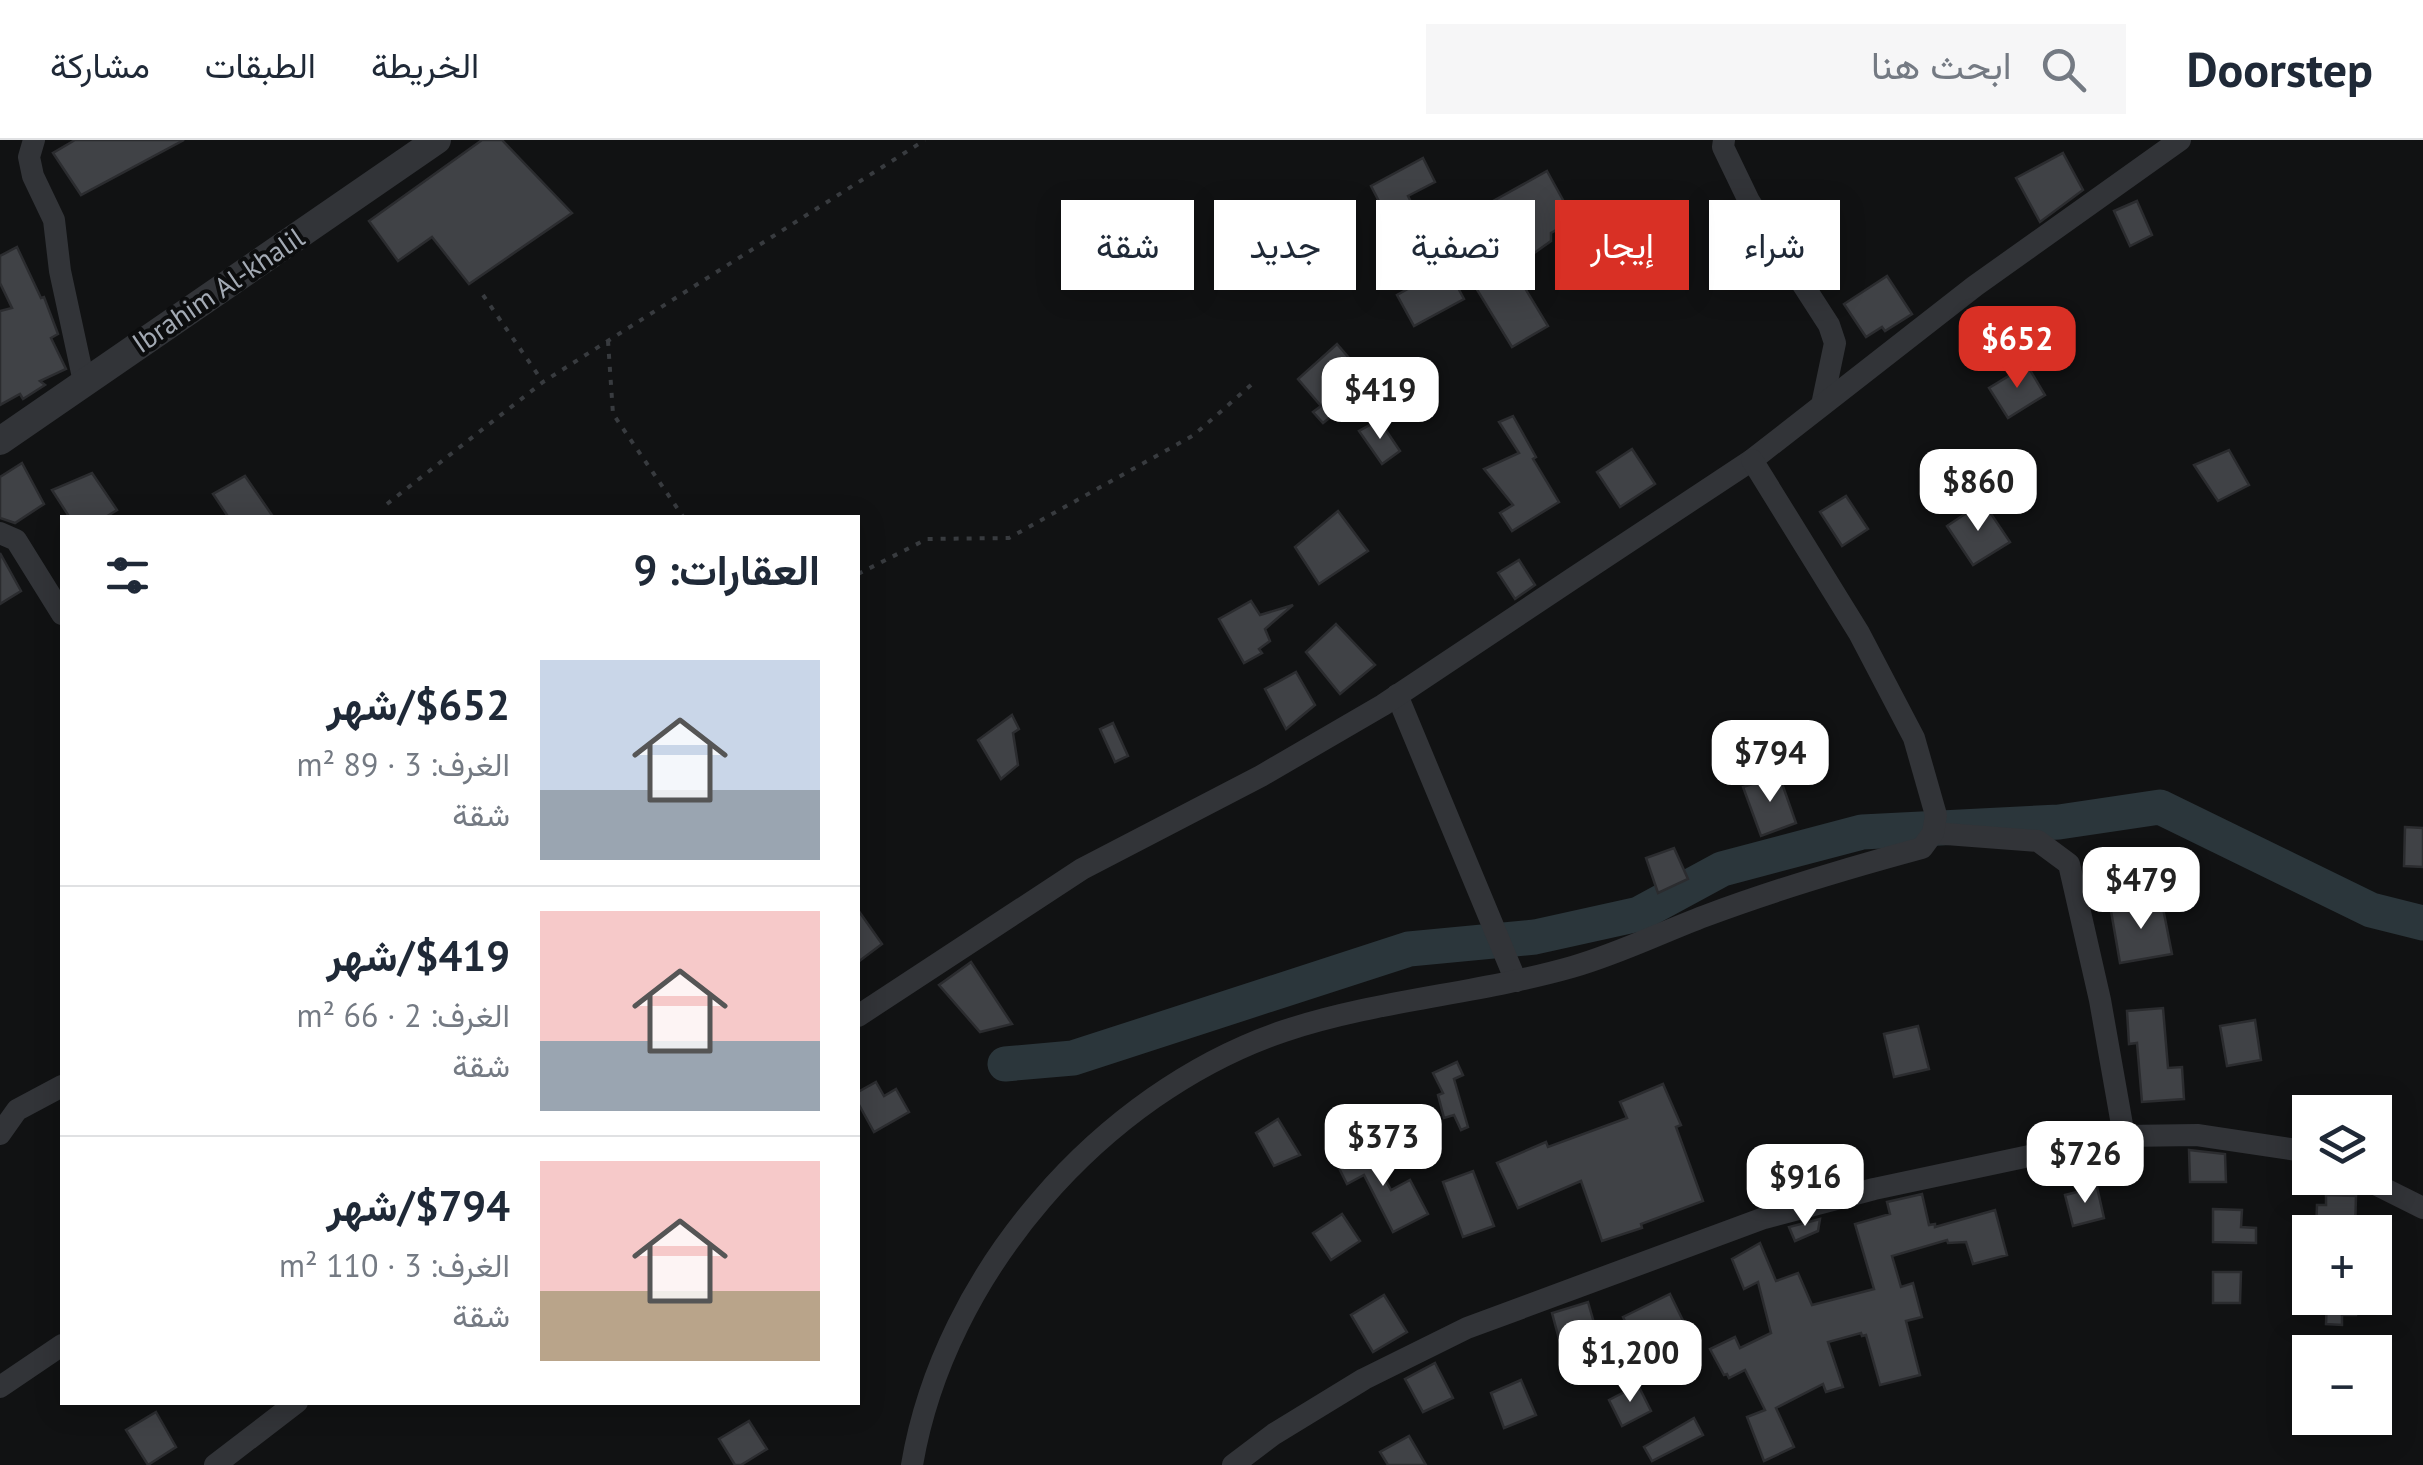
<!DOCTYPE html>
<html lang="ar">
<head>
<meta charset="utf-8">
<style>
  :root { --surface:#fff; --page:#f6f6f7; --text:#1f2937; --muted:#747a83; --line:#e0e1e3; --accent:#d93025 }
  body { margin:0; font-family:"PT Sans",Vazirmatn,sans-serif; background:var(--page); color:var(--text); direction:rtl; height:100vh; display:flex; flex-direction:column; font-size:38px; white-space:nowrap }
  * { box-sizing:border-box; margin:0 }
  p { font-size:32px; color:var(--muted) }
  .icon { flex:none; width:55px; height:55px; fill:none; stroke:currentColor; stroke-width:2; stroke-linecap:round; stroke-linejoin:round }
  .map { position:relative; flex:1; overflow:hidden; direction:ltr }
  .details { position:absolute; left:60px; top:375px; width:800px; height:890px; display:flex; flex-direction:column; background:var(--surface); border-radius:0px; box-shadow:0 5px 25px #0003; direction:rtl }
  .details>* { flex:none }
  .top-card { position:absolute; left:890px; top:60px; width:950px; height:90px; direction:rtl; display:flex; gap:20px }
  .controls { position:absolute; left:2292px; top:955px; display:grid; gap:20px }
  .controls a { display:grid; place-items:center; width:100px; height:100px; border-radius:0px; background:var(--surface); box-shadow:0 5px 25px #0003; font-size:50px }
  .price { position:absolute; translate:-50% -85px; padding:0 22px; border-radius:20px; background:#fff; color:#222; font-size:32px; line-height:65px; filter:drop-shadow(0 2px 5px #0008) }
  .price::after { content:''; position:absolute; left:50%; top:60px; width:30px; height:22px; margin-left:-15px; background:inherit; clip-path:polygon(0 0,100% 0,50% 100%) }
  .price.selected { background:var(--accent); color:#fff }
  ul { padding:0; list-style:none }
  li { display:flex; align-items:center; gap:30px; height:250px; padding:0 40px }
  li+li { border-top:2px solid var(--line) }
  li span { display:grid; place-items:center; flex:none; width:280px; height:200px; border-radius:0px; color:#555 }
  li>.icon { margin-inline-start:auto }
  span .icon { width:120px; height:120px; fill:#fffc; stroke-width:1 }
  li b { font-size:42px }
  h2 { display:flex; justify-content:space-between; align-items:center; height:120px; padding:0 40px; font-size:42px }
  .pill { padding:0 35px; border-radius:0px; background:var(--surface); box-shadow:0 5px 25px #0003; font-size:35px; line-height:90px }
  .pill.selected { background:var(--accent); color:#fff }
  header { display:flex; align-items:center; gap:60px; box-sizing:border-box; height:140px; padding:0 50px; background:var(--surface); border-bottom:2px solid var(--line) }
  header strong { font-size:48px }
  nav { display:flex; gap:55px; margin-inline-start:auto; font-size:35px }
  .search { width:700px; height:90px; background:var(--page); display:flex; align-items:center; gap:25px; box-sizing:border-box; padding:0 35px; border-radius:0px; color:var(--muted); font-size:38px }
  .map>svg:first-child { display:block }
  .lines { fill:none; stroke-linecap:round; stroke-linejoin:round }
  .river { stroke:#2b363b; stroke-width:35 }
  .building { fill:#404246; stroke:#2b2c2f; stroke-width:2.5 }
  .path { stroke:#383b3f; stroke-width:4; stroke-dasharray:5 8; stroke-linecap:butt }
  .minor { stroke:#323438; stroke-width:22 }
  .tertiary { stroke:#323438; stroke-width:28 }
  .labels { text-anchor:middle; stroke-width:8; stroke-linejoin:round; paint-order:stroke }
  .street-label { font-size:28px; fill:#a3aab4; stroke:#0c0d0e }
</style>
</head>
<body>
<header>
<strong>Doorstep</strong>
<div class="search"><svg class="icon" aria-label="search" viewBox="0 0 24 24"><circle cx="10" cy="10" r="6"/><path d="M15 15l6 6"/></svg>ابحث هنا</div>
<nav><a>الخريطة</a><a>الطبقات</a><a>مشاركة</a></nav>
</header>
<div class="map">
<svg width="2423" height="1325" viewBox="0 0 2423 1325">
  <rect width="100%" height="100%" fill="#111213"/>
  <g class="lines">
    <path class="river" d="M1005,924L1073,918L1409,809L1535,797L1639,774L1722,729L1862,692L2059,682L2160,667L2371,770L2423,783"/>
  </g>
  <g class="building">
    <path d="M75,0H184L81,55L53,13Z"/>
    <path d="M482,0H502L572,73L469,144L432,97L398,121L369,81Z"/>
    <path d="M2063,13L2083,50L2040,82L2016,38Z"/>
    <path d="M1423,18L1435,42L1408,56L1414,68L1398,77L1391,65L1383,69L1371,46Z"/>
    <path d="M1547,31L1574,80L1551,93V101L1523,121L1529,131L1520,140L1548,186L1512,207L1476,148L1519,122L1486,65Z"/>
    <path d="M2137,61L2152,95L2130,106L2114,71Z"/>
    <path d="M17,107L41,158L44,157L58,194L51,198L66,229L40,241L45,245L23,259L20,254L0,265V171L12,168L0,143V116Z"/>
    <path d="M1442,118L1464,159L1414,186L1397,155L1429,137L1427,126Z"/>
    <path d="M1887,136L1912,174L1885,191L1882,187L1866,197L1844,164Z"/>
    <path d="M1337,204L1349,218L1335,231L1356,257L1323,283L1313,272L1321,266L1298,239Z"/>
    <path d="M2027,225L2045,255L2008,278L1989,248Z"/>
    <path d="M1513,276L1536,317L1533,319L1559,362L1512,391L1500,373L1513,365L1484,329L1519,313L1499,282Z"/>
    <path d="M1379,280L1400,311L1382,324L1359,291Z"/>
    <path d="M1632,309L1655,344L1620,367L1597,332Z"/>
    <path d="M2229,310L2249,345L2218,361L2194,325Z"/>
    <path d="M22,323L44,364L15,383L0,378V337Z"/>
    <path d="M92,333L117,370L104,378H70L52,350Z"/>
    <path d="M245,336L274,378H229L213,354Z"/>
    <path d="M1846,356L1868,389L1842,406L1820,372Z"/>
    <path d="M1983,362L2010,402L1973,425L1947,386Z"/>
    <path d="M1338,371L1368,411L1319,444L1295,407Z"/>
    <path d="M0,413L21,451L0,464Z"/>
    <path d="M1519,420L1535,445L1515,459L1498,433Z"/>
    <path d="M1251,461L1260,475L1293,465L1265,489L1270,501L1259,509L1262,513L1244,523L1219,479Z"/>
    <path d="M1336,484L1375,525L1340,554L1306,512Z"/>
    <path d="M1296,532L1315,565L1286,589L1265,549Z"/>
    <path d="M1012,575L1019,589L1013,593L1018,625L1001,639L978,600Z"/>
    <path d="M1113,583L1128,616L1115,622L1100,589Z"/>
    <path d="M1779,635L1796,683L1761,696L1743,647Z"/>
    <path d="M2405,687L2423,688V727L2404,726Z"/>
    <path d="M1674,708L1688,739L1658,753L1646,718Z"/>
    <path d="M2161,758L2172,814L2120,823L2111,771Z"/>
    <path d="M858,770L882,804L858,822Z"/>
    <path d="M971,822L1012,884L980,892L939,845Z"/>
    <path d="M2163,868L2168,928L2182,927L2184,959L2142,962L2137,903L2129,904L2127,871Z"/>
    <path d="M2255,880L2261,920L2227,926L2220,886Z"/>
    <path d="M1918,886L1929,929L1894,937L1884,894Z"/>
    <path d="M1457,922L1463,935L1454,939L1468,987L1461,990L1454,975L1444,978L1438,955L1443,953L1433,933Z"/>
    <path d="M876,942L884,956L896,949L909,972L874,992L858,963V952Z"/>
    <path d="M1663,944L1681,985L1676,987L1703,1061L1641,1084L1642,1088L1602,1101L1581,1041L1518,1068L1497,1023L1546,1002L1548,1007L1627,978L1620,962Z"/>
    <path d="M1278,979L1300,1015L1274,1026L1256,993Z"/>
    <path d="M1366,1004L1391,1050L1410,1040L1428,1074L1393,1092L1364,1035L1347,1044L1335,1020Z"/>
    <path d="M2189,1010L2225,1014L2226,1042H2190Z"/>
    <path d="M1473,1031L1494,1086L1463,1097L1443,1042Z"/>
    <path d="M2097,1047L2104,1078L2073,1086L2065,1055Z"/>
    <path d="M1922,1054L1929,1085L1935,1084V1087L1995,1070L2007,1115L1973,1124L1966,1102L1948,1103L1947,1100L1892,1116L1901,1147L1913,1143L1922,1177L1906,1181L1920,1235L1880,1245L1866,1195L1862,1196L1861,1193L1828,1202L1843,1247L1826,1252L1823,1244L1776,1268L1794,1307L1764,1321L1747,1277L1765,1270L1745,1230L1729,1238L1727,1234L1724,1235L1710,1209L1735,1197L1740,1208L1771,1193L1758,1142L1744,1149L1732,1119L1760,1103L1776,1141L1798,1133L1812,1165L1874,1149L1855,1084L1890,1074L1887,1062Z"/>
    <path d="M2326,1055L2356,1056L2355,1092H2316L2317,1065H2326Z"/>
    <path d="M2213,1069L2242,1070L2241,1087L2256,1088V1103L2213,1102Z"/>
    <path d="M1342,1074L1360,1101L1331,1120L1313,1093Z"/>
    <path d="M1820,1079L1818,1091L1795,1101L1789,1087Z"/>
    <path d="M2213,1132H2241L2240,1163H2213Z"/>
    <path d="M1670,1154L1690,1195L1643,1218L1623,1177Z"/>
    <path d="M1384,1155L1407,1192L1373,1212L1351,1175Z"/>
    <path d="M2327,1158H2356V1175H2342V1185L2326,1184Z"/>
    <path d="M1588,1162L1607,1228L1571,1243L1552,1173Z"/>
    <path d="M1435,1223L1453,1258L1423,1272L1405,1239Z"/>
    <path d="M1521,1240L1536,1275L1504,1288L1491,1253Z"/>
    <path d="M1638,1245L1651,1271L1622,1286L1609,1260Z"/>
    <path d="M156,1272L176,1307L148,1325L126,1290Z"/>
    <path d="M1694,1278L1703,1295L1652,1321L1644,1307Z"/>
    <path d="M749,1281L767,1309L741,1325H735L719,1299Z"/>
    <path d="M1409,1296L1426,1325H1388L1380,1312Z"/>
  </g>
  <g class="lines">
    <g class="path">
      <path d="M483,155L543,242"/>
      <path d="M608,201L613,274L684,378"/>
      <path d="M387,364L543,242L925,0"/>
      <path d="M858,434L927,399L1009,398L1194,295L1251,245"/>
    </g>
    <g class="minor">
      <path d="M34,0L29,17L33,36L54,80L60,131L84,242"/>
      <path d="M1724,0L1723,7L1749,61L1829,185L1835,203L1822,265"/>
      <path d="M0,393L16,400L62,474"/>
      <path d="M1397,555L1516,841"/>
      <path d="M1933,693L2038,701L2069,724L2100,860L2124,996"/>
      <path d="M858,876L1082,729L1261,636L1383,565L1572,439L1752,320L1975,146L2180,0"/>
      <path d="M0,994L17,970L62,946"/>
      <path d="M2363,1038L2423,1068"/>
      <path d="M0,1247L62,1205"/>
      <path d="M215,1325L297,1262"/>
      <path d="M912,1325C944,1134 1101,953 1284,891C1377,860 1477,854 1572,827C1618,814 1660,793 1705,776C1777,749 1848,728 1922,708L1933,693L1936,675L1914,598L1859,493L1752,320"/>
      <path d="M1233,1325L1274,1294L1364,1239L1467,1188L1764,1078L1874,1049L2124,996L2197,995L2310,1012"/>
    </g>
    <path class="tertiary" d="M0,301L437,0"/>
  </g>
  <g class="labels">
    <g class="street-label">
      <text transform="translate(218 150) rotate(-34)" y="10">Ibrahim Al-khalil</text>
    </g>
  </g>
</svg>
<div class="controls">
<a><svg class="icon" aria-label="layers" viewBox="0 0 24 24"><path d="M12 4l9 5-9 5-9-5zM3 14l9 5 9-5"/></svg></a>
<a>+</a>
<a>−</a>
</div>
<b class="price selected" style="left:2017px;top:251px">$652</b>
<b class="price" style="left:1380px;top:302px">$419</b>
<b class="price" style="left:1978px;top:394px">$860</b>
<b class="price" style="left:1770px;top:665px">$794</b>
<b class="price" style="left:2141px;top:792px">$479</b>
<b class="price" style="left:1383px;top:1049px">$373</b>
<b class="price" style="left:2085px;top:1066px">$726</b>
<b class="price" style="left:1805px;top:1089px">$916</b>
<b class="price" style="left:1630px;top:1265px">$1,200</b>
<div class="top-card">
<a class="pill">شراء</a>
<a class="pill selected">إيجار</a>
<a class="pill">تصفية</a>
<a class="pill">جديد</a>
<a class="pill">شقة</a>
</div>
<section class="details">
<h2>العقارات: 9<svg class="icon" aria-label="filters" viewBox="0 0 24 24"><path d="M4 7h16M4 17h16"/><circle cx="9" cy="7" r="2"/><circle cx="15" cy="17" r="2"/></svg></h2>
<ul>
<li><span style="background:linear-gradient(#c9d6e8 65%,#9aa5b1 0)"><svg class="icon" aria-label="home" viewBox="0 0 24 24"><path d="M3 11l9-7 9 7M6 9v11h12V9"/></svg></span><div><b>$652/شهر</b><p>الغرف: 3 · 89 m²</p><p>شقة</p></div></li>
<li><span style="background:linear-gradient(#f6c9c9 65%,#9aa5b1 0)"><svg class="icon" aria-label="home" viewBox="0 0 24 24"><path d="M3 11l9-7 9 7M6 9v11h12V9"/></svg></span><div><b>$419/شهر</b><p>الغرف: 2 · 66 m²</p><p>شقة</p></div></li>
<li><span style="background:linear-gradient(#f6c9c9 65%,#b9a48a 0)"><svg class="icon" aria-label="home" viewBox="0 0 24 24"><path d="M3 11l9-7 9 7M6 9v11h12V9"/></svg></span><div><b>$794/شهر</b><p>الغرف: 3 · 110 m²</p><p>شقة</p></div></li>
</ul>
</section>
</div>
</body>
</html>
